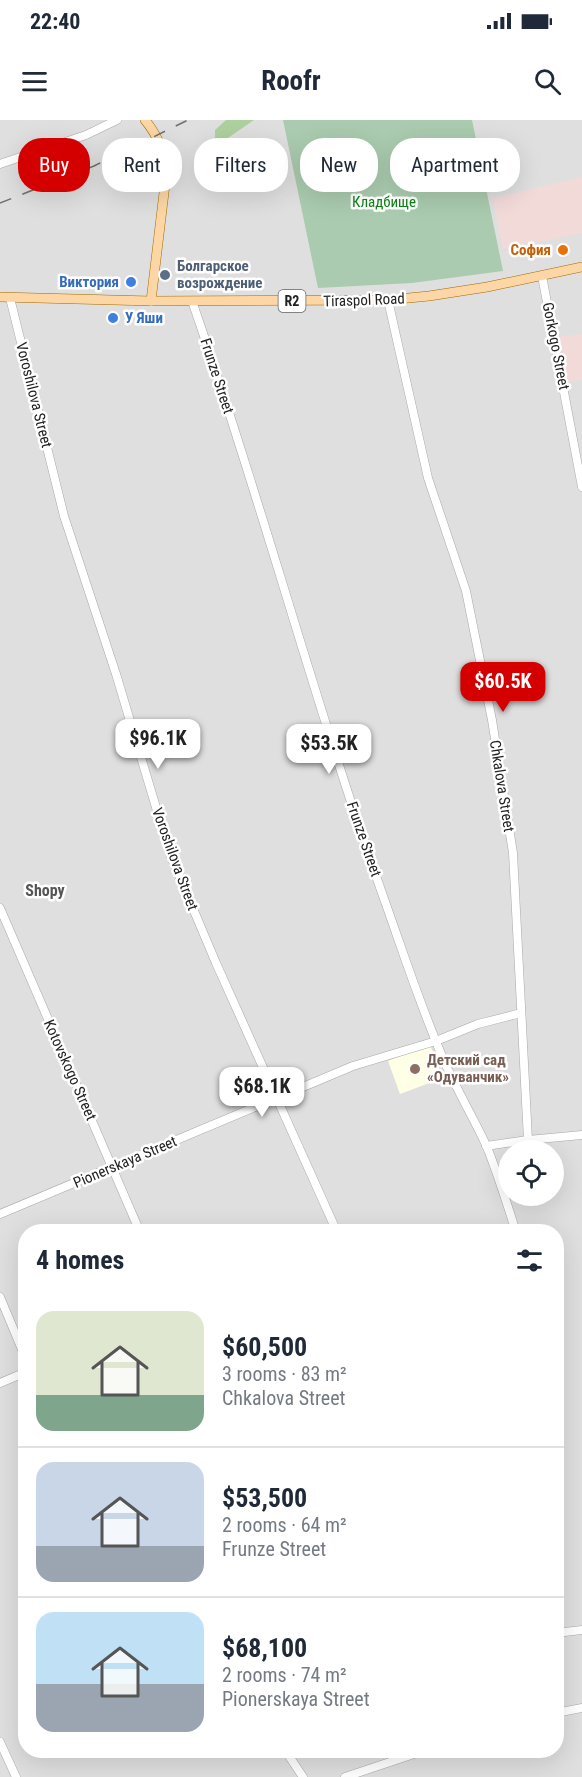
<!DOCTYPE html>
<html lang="en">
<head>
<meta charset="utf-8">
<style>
  :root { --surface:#fff; --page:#f6f6f7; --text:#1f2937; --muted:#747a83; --line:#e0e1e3; --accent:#d40000 }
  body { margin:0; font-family:"Roboto Condensed",sans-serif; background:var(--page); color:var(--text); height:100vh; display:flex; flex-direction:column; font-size:22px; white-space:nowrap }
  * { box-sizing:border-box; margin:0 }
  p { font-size:20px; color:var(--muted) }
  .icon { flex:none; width:33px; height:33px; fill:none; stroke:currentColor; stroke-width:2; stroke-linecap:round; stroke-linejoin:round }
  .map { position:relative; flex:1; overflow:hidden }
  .side { position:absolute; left:18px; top:1104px; width:546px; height:534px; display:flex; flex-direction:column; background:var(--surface); border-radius:24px; box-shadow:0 6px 24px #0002 }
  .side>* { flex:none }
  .banner { position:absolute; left:18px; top:18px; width:546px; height:54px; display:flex; gap:12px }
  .controls { position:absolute; left:498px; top:1020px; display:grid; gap:12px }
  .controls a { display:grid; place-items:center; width:66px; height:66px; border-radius:50%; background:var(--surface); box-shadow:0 6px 24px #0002; font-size:30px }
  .price { position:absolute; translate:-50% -51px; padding:0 14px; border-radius:12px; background:#fff; color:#222; font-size:20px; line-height:39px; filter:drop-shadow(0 2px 3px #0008) }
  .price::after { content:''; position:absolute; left:50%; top:36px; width:18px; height:14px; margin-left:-9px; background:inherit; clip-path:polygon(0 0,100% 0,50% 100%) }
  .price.current { background:var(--accent); color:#fff }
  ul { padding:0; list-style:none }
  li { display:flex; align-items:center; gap:18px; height:150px; padding:0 18px }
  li+li { border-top:2px solid var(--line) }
  li span { display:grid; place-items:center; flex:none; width:168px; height:120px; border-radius:18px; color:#555 }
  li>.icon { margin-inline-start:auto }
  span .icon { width:72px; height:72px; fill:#fffc; stroke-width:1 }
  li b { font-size:26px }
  h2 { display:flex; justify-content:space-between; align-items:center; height:72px; padding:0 18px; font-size:26px }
  .tag { padding:0 21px; border-radius:24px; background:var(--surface); box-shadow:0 6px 24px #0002; font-size:21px; line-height:54px }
  .tag.current { background:var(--accent); color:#fff }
  .status { display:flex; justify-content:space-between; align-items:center; height:42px; padding:0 30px; background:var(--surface); direction:ltr }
  .status svg { height:16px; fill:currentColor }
  header { display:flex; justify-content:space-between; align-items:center; height:78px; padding:0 18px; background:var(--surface); font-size:27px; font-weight:700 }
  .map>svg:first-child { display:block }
  .residential { fill:#e0dfdf; fill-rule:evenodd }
  .commercial { fill:#f2dad9 }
  .education { fill:#ffffe5 }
  .forest { fill:#add19e }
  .cemetery { fill:#aacbaf }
  .pitch { fill:#88e0be }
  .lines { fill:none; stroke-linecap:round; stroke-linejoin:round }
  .minor-casing { stroke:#a9a9a9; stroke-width:9 }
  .major-casing { stroke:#a06b00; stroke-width:10 }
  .minor { stroke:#fff; stroke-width:8 }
  .major { stroke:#fcd6a4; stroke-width:9 }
  .rail { stroke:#707070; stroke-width:1.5; stroke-dasharray:12 12; stroke-linecap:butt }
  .food-dot { fill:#e8710a; stroke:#fff; stroke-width:2 }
  .service-dot { fill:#5c6f8a; stroke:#fff; stroke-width:2 }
  .shop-dot { fill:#3f7fe0; stroke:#fff; stroke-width:2 }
  .education-dot { fill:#8d6e63; stroke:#fff; stroke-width:2 }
  .labels { text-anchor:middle; stroke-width:5; stroke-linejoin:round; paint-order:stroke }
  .shield { fill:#fff; stroke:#646464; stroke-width:1.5 }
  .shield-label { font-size:14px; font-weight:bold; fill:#222 }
  .park-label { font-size:15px; fill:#0c8416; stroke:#fff }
  .food-label { font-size:15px; font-weight:bold; fill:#c56008; stroke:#fff; text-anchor:end }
  .service-label { font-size:15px; font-weight:bold; fill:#4e5e75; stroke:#fff; text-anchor:start }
  .shop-label { font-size:15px; font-weight:bold; fill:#366cbe; stroke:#fff; text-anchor:end }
  .street-label { font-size:15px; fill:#222; stroke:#fff }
  .education-label { font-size:15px; font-weight:bold; fill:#785e54; stroke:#fff; text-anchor:start }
  .neighbourhood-label { font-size:16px; font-weight:bold; fill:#555; stroke:#fff }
</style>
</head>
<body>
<div class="status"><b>22:40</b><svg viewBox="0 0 49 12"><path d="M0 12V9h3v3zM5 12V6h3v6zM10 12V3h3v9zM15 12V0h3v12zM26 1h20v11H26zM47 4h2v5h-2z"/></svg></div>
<header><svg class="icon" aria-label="menu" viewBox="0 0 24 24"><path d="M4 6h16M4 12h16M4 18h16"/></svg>Roofr<svg class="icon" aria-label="search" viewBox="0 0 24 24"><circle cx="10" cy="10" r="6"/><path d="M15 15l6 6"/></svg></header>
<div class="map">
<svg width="582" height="1657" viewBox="0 0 582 1657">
  <rect width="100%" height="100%" fill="#f2efe9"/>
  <path class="residential" d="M0,0H582V1657H0ZM508,1030H554V1076H508ZM26,1112H556V1630H26Z"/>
  <g class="commercial">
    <path d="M582,57V113L503,129L493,78Z"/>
    <path d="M582,214V260L565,262L557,217Z"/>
  </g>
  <path class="education" d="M430,925L443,958L400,974L388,941Z"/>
  <path class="forest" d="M226,0H254L222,22L215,21V10Z"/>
  <path class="cemetery" d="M283,0H472L503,151L412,163L318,168Z"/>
  <path class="pitch" d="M252,25L257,62L229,65L224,29Z"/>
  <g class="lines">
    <g class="minor-casing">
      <g id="minor">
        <path d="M0,44L86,15L117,0"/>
        <path d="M542,156L582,367"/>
        <path d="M10,178L64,396L116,554L170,734L216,843L337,1112"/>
        <path d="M388,180L428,358L466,471L492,600L513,733L528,1020"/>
        <path d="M192,181C262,382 316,589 388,790C406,841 423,893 445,943C458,972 474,999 487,1027C498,1055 507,1083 516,1112"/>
        <path d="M0,788L140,1112"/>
        <path d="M486,1026L528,1020L582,1015"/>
        <path d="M0,1094L353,946L436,921L478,904L521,893"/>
        <path d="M0,1177L26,1239"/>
        <path d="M0,1263L26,1252"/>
        <path d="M556,1513L582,1510"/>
        <path d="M556,1593L582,1588"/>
        <path d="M0,1622L16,1657"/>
        <path d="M285,1630L303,1657"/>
        <path d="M345,1657L426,1630"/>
      </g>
    </g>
    <g class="major-casing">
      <g id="major">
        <path d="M145,0C159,17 166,35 166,56L151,181"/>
        <path d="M0,177L151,181L388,180L429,176L487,167L582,147"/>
      </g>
    </g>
    <use href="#minor" class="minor"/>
    <use href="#major" class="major"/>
    <path class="rail" d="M0,83L94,46L188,0"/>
  </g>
  <circle class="food-dot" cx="563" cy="130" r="6"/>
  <circle class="service-dot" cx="165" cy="155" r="6"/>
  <g class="shop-dot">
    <circle cx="131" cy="162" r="6"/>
    <circle cx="113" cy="198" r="6"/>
  </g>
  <circle class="education-dot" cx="415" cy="949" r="6"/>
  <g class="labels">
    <rect class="shield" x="278.5" y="170" width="27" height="22" rx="4.5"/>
    <g class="shield-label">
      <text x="292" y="186">R2</text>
    </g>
    <g class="park-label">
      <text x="384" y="87">Кладбище</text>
    </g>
    <g class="food-label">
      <text x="551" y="135">София</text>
    </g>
    <g class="service-label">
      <text x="177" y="151">Болгарское<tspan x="177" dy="17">возрождение</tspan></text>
    </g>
    <g class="shop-label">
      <text x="119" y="167">Виктория</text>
      <text x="125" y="203" text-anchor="start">У Яши</text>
    </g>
    <g class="street-label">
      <text transform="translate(364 180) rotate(-2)" y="5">Tiraspol Road</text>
      <text transform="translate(556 226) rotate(79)" y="5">Gorkogo Street</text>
      <text transform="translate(217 256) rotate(72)" y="5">Frunze Street</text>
      <text transform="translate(34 275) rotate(76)" y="5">Voroshilova Street</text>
      <text transform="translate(502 666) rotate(81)" y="5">Chkalova Street</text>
      <text transform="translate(364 719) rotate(71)" y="5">Frunze Street</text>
      <text transform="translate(175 739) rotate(70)" y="5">Voroshilova Street</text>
      <text transform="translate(70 950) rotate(66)" y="5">Kotovskogo Street</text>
      <text transform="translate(125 1042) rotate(-23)" y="5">Pionerskaya Street</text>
    </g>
    <g class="education-label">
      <text x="427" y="945">Детский сад<tspan x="427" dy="17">«Одуванчик»</tspan></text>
    </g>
    <g class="neighbourhood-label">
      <text x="45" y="776">Shopy</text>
    </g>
  </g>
</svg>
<div class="controls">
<a><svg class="icon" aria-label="locate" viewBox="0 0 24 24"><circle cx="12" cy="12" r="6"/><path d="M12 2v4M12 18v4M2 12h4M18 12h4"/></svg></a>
</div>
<b class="price current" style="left:503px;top:593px">$60.5K</b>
<b class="price" style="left:158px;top:650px">$96.1K</b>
<b class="price" style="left:329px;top:655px">$53.5K</b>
<b class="price" style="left:262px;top:998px">$68.1K</b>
<div class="banner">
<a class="tag current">Buy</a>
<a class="tag">Rent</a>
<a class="tag">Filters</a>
<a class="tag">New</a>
<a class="tag">Apartment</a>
</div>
<section class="side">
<h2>4 homes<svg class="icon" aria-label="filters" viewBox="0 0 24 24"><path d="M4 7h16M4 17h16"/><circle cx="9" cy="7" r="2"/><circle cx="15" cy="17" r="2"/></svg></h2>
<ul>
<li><span style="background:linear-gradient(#dfe7d0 70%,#7fa58c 0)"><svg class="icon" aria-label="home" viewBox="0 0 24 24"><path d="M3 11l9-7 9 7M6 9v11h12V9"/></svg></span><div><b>$60,500</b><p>3 rooms · 83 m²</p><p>Chkalova Street</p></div></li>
<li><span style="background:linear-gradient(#c9d6e8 70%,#9aa5b1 0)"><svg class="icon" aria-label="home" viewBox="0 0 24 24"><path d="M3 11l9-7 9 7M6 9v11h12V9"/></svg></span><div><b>$53,500</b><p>2 rooms · 64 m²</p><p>Frunze Street</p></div></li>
<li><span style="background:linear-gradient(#bfe0f5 60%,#9aa5b1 0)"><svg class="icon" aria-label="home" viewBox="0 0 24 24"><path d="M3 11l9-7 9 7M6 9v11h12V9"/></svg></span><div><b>$68,100</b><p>2 rooms · 74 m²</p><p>Pionerskaya Street</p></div></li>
</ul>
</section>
</div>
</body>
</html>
